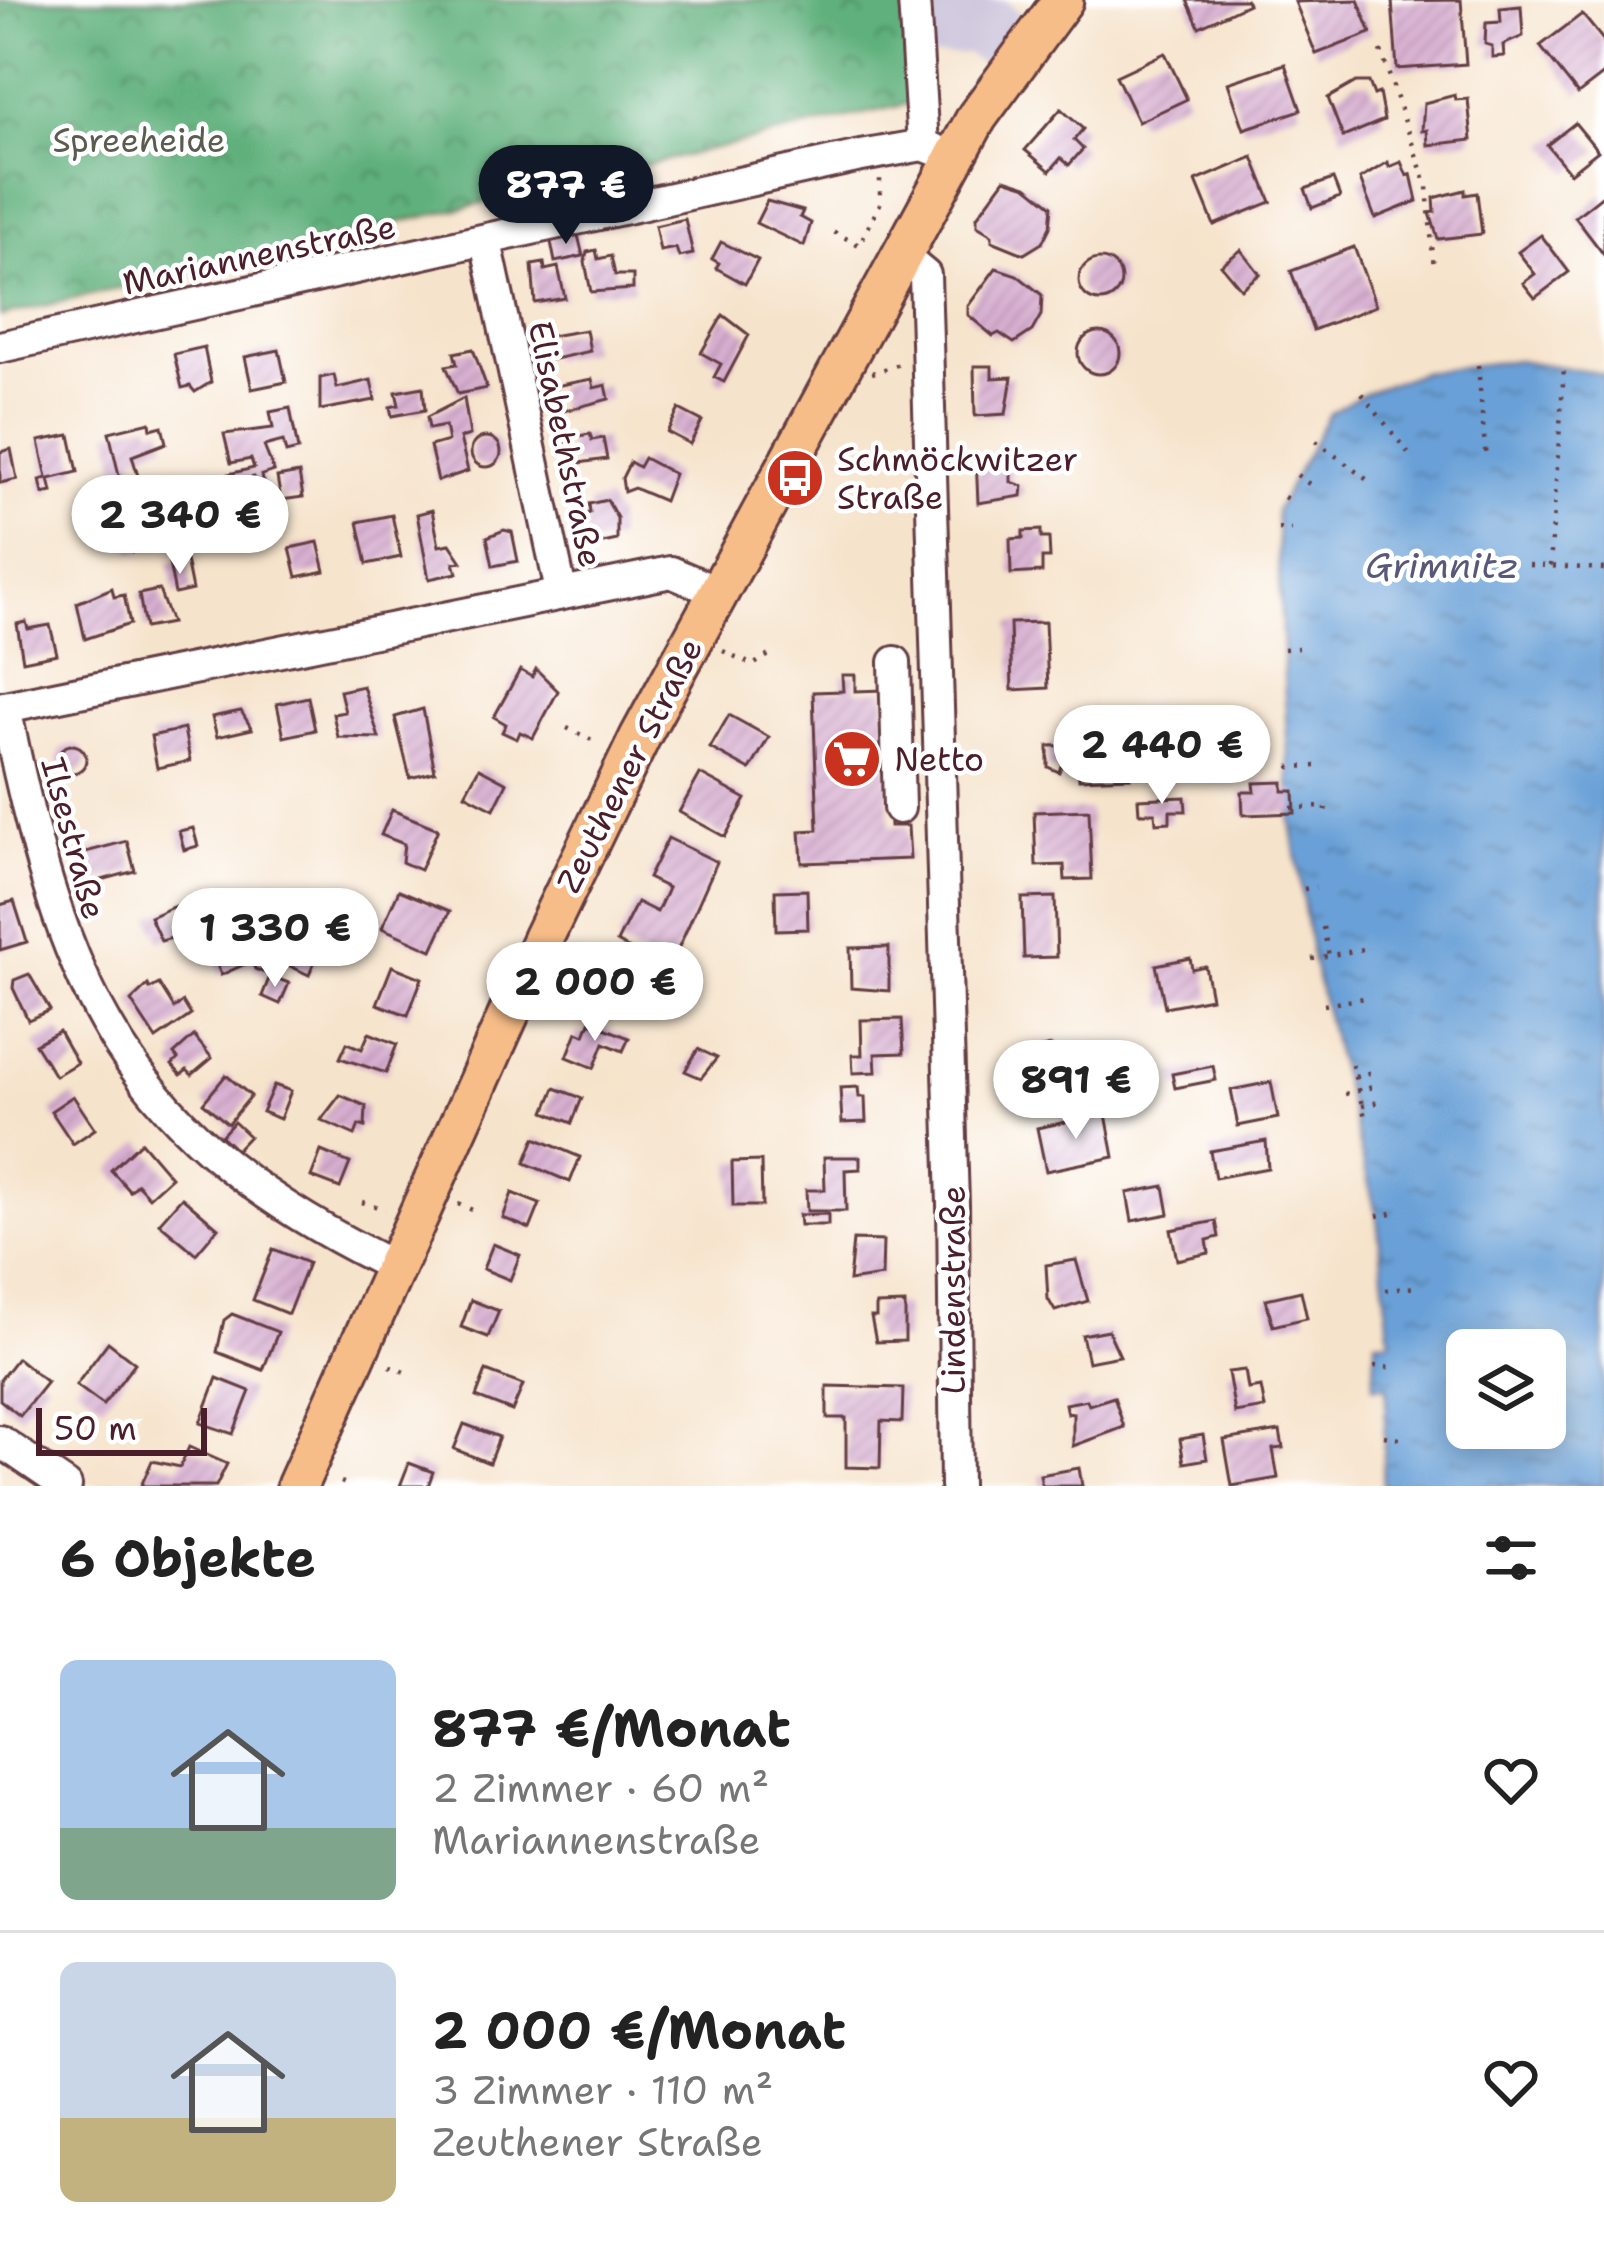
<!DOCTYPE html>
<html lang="de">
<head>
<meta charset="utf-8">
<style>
  :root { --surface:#fff; --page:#f2f2f2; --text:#222; --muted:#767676; --line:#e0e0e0; --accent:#111827 }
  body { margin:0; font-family:"Shantell Sans",sans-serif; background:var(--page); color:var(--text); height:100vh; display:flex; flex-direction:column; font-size:45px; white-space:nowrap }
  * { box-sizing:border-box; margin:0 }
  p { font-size:39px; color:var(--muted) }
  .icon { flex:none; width:66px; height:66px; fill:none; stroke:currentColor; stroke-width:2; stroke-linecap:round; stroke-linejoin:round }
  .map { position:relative; height:1486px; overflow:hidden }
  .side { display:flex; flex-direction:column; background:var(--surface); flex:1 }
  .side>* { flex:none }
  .controls { position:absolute; left:1446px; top:1329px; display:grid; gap:24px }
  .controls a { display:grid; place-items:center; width:120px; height:120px; border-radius:18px; background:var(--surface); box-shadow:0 6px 30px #0003; font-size:60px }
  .scale { position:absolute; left:36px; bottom:30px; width:171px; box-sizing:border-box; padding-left:12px; border:6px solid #4a1f2b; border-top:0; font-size:33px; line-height:42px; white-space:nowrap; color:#4a1f2b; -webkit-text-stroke:9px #fff; paint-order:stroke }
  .price { position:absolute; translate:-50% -102px; padding:0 27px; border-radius:42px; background:#fff; color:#222; font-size:39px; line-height:78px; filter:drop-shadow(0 3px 6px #0008) }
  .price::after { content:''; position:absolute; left:50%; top:72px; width:36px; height:27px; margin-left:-18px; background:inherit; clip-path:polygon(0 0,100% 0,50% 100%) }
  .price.current { background:var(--accent); color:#fff }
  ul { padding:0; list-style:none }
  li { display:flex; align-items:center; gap:36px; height:300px; padding:0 60px }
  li+li { border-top:3px solid var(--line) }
  li span { display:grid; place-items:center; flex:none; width:336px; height:240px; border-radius:18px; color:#555 }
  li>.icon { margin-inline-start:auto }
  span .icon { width:144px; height:144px; fill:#fffc; stroke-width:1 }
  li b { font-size:51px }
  h2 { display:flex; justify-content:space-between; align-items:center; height:144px; padding:0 60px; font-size:51px }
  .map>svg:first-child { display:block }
  .industrial { fill:#c8bfd8 }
  .forest { fill:url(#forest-crowns); stroke:#546853; stroke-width:3 }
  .water { fill:url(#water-ripples); stroke:#5a6081; stroke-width:3; fill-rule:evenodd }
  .building { fill:url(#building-hatch) }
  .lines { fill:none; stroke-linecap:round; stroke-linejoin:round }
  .minor-casing { stroke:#643c43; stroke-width:36 }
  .major-casing { stroke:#643c43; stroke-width:45 }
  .path { stroke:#643c43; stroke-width:4.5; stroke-dasharray:3 9; stroke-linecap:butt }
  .minor { stroke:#fff; stroke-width:30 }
  .major { stroke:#f7bd88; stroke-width:39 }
  .labels { text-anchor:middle; stroke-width:9; stroke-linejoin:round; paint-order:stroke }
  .park-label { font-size:33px; fill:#595c4f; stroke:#fff }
  .street-label { font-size:33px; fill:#4a1f2b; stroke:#fff }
  .poi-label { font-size:33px; fill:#4a1f2b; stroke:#fff; text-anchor:start }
  .water-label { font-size:36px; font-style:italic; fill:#585978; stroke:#fff }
</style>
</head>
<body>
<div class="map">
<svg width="1604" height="1486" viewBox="0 0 1604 1486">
  <defs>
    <pattern id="forest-crowns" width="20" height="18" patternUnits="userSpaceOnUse" patternTransform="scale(3)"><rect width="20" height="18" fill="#5fb07b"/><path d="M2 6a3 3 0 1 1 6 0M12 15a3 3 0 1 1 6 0" fill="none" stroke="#508f65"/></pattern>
    <pattern id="water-ripples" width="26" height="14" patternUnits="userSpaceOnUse" patternTransform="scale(3)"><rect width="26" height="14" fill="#69a0d7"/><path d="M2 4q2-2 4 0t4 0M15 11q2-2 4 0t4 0" fill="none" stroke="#5882af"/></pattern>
    <pattern id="building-hatch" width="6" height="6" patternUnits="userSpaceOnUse" patternTransform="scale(3)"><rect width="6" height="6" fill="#d7aed0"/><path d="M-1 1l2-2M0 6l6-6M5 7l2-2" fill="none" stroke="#ba95b3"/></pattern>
  </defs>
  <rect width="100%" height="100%" fill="#fff"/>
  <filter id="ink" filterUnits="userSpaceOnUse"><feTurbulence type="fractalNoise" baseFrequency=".00833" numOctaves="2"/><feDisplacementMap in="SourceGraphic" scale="24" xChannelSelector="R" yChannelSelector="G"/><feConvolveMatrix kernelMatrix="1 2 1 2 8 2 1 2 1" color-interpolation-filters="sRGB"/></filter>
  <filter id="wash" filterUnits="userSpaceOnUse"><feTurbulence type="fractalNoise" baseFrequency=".004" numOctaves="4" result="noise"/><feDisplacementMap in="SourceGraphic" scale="48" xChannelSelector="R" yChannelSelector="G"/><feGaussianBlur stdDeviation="2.7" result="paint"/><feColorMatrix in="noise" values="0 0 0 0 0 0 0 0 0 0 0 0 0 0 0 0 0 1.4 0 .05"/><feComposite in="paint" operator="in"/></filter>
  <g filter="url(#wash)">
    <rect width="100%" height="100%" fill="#f6e3cb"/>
    <path class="industrial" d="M925,0H1004L1020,12L984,65L967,54L926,57Z"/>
    <path class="forest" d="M0,0H906L911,103L0,316Z"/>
    <path class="water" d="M1517,360L1604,374V1486H1382L1387,1386H1373L1376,1340L1390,1341L1377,1216L1312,959L1291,821L1276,510L1329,414L1362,394L1422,372ZM1467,1350H1545V1428H1467Z"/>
    <g id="blocks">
      <g class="building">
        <path d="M1187,0H1246L1248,4L1199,27Z"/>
        <path d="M1358,0L1371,33L1316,54L1295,2Z"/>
        <path d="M1461,0L1466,64L1397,69L1392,1Z"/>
        <path d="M1521,6L1523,36L1503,45L1504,56L1492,57V46L1485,44L1486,23L1501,22L1500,8Z"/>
        <path d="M1582,14L1604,41V74L1578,94L1540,46Z"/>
        <path d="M1165,53L1187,99L1138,122L1116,76Z"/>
        <path d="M1285,64L1301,110L1244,129L1228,83Z"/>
        <path d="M1356,82H1369L1374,95L1379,93L1384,120L1343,137L1328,98Z"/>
        <path d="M1455,95L1456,100L1468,99L1472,140L1428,145L1427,130L1422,131L1424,103Z"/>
        <path d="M1061,109L1083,129L1074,140L1083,149L1069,165L1061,158L1050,171L1025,150Z"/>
        <path d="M1575,123L1598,151L1570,173L1547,145Z"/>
        <path d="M1253,157L1271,202L1214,225L1196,181Z"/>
        <path d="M1388,162L1389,167L1401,162L1407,176L1411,174L1417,201L1375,218L1360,179Z"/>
        <path d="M1005,179L1027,186L1052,206L1050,227L1042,243L1024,254L992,241V235L977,226V217Z"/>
        <path d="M1333,179L1340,197L1312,208L1305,189Z"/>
        <path d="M1465,190V195L1477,193L1482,234L1438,239L1430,213L1435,212L1434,198Z"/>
        <path d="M1604,194V255L1575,217Z"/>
        <path d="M767,201L803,211L800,217L811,223L804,246L756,223Z"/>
        <path d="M685,219L693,254L679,257L676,248L660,251L655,226Z"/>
        <path d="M577,231L583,256L555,262L550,237Z"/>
        <path d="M1541,235L1569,272L1535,298L1523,283L1535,274L1518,252Z"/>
        <path d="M721,242L758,260L745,284L716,268L719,263L712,259Z"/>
        <path d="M1354,247L1376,306L1313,330L1291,271Z"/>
        <path d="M596,250L598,259L611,256L615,275H633V289L591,292L585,262L587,252Z"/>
        <path d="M1241,250L1260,274L1241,289L1221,265Z"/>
        <circle cx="1100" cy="280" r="21"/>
        <path d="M544,263L545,270L558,267L565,298L535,303L532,265Z"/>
        <path d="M996,268L1017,275L1042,295L1041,315L1032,331L1014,343L999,333L993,336L968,315V306Z"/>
        <path d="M723,315L749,335L724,382L714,377L721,364L701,353Z"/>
        <path d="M586,330L590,351L550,360L545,337Z"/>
        <circle cx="1099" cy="353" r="21"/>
        <path d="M204,347L211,382L195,392L190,386L182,388L174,354Z"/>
        <path d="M473,349L487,388L458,394L446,366L457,364L454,353Z"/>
        <path d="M279,350L286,382L252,389L245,357Z"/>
        <path d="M974,366H992V378L1012,377L1006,414L975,416Z"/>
        <path d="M334,375L337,388L371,380L375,400L320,410V378Z"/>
        <path d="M592,379L594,388L606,385L609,399L560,412L555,386Z"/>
        <path d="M423,387L425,410L392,416L390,407L399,405L396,392Z"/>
        <path d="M464,398L470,435L460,438L468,471L438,481L430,446L448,441L445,426L429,429L427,417Z"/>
        <path d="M290,408L298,450L286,453L283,441L264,446L274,471L262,475L269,512L247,517L244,498L258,495L254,477L230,482L229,474L254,468L251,459L231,463L224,434L273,428L270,412Z"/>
        <path d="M679,409L702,421L690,444L667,432Z"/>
        <path d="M150,422L151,429L162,426L166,443L132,456L143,493L124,497L109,432Z"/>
        <path d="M590,434L592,440L603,438L607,459L572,464L567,438Z"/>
        <path d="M70,435L78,472L49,479L52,492L43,494L40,480L47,478L39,441Z"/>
        <circle cx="486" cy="452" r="15"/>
        <path d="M11,449L17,479L0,483V452Z"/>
        <path d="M1011,455V482L1023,486L1022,496L978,503L976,457Z"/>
        <path d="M644,458L674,474L664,501L634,488L624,492L622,478L630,462L639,467Z"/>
        <path d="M299,473L303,497L281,500L277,477Z"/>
        <path d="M205,499L206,504L226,500L231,523L196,531L191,503Z"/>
        <path d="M607,500L617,518V540L589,546L580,516L590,513L589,504Z"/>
        <path d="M432,510L439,546L450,544L462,562L454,563L457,573L429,579L417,514Z"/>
        <path d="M392,515L401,557L367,564L358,522Z"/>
        <path d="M155,525L160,546L132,552L128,531Z"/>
        <path d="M504,530L512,532L518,561L493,566L487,537Z"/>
        <path d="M1041,530V538H1049L1050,558H1042V572L1011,574L1010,539L1023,538V531Z"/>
        <path d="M318,542L325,571L297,577L290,548Z"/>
        <path d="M186,560L192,590L175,594L169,563Z"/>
        <path d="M112,588L114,597L124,595L130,624L85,639L77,603Z"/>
        <path d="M159,590L171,623L145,628L139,594Z"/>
        <path d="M26,622L28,629L50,625L57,654L23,661L17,624Z"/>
        <path d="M1045,622L1048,688L1012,690L1010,623Z"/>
        <path d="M536,669L558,691L533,738L520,732L517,739L502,732L506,724L494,717L520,670L532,677Z"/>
        <path d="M842,675H855V691L885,690L890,826H908L910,859L802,863L800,831L818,830L813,692L843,691Z"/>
        <path d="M363,686L379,738L338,737L333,714L345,712L340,691Z"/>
        <path d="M308,697L315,730L284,737L277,704Z"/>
        <path d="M423,709L435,772L410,778L395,717Z"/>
        <path d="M241,711L252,729L217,737L212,717Z"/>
        <path d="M729,715L769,737L750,770L710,748Z"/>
        <path d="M1204,724V731L1180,732V738L1145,739V726Z"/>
        <path d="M184,729L190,761L157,768L151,736Z"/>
        <path d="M1125,744L1130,777L1079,779L1076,754H1065L1059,772L1048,767V746Z"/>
        <circle cx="72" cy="759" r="14"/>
        <path d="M479,768L507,783L494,809L465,794Z"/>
        <path d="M700,774L746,799L725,837L679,812Z"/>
        <path d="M1283,782V791H1294L1295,813L1243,815L1242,792H1255L1254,783Z"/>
        <path d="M1185,797L1186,811H1170V822L1156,823L1155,813H1139L1138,799Z"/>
        <path d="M392,810L438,829L420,870L402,862L404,844L381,835Z"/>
        <path d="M1089,810L1092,879L1065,880L1064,865L1036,866L1034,812Z"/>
        <path d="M193,828L198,846L184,850L179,831Z"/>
        <path d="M668,838L717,862L674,958L659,966L617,942L637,902L657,912L666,893L668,888L648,878Z"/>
        <path d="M127,841L135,871L87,884L78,854Z"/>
        <path d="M399,890L450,911L432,950L382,928Z"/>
        <path d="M807,890L808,929L776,930L775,891Z"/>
        <path d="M1055,897L1057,957L1024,958L1022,898Z"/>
        <path d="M14,901L27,942L0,950V905Z"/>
        <path d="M175,906L187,934L161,941L150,917Z"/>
        <path d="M296,914L298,922L279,926L282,939L269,942L267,935L233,938L230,928Z"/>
        <path d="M313,915L342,929L340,935L328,930L309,975L290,966Z"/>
        <path d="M262,947L268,974L255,969L252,961L221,975L216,962Z"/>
        <path d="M889,947V991L851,988L850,948Z"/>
        <path d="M1190,958L1192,969L1205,966L1211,998L1165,1007L1156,965Z"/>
        <path d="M392,966L422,978L408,1015L377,1004Z"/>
        <path d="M29,974L50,1010L28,1020L13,988L14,980Z"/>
        <path d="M600,974L629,985L619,1011L590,999Z"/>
        <path d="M270,976L289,983L280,1004L262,996Z"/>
        <path d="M159,984L174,1008L183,1002L191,1015L156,1039L131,1001L148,985L150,989Z"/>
        <path d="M902,1019L904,1053L875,1054L876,1072L853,1073L852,1055H862L861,1020Z"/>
        <path d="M590,1022L629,1038L623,1051L604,1043L594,1068L567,1057L577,1032L585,1035Z"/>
        <path d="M59,1031L77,1063L55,1076L35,1044Z"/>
        <path d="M369,1033L397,1044L386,1073L340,1058L347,1043L362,1049Z"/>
        <path d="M194,1036L212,1058L192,1075L187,1070L181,1075L172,1065L178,1059L174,1054Z"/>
        <path d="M1051,1046L1053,1055L1094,1046L1099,1071L1119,1067L1123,1088L1103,1092L1104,1099L1049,1110L1041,1068L1027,1071L1023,1052Z"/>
        <path d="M698,1049L717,1058L701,1078L685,1071Z"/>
        <path d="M1213,1066L1216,1080L1175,1088L1172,1074Z"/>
        <path d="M226,1075L251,1096L228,1124L203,1103Z"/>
        <path d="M1271,1082L1278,1118L1238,1126L1231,1090Z"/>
        <path d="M274,1085L291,1091L280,1119L262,1112Z"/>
        <path d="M858,1087L859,1097H865L866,1122L842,1123L840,1088Z"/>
        <path d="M555,1088L582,1098L572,1123L545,1112Z"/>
        <path d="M340,1095L366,1106L365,1127L359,1125L355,1135L321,1120Z"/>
        <path d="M73,1096L95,1129L73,1144L51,1111Z"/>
        <path d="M1106,1114L1114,1157L1046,1171L1037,1128Z"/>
        <path d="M234,1122L249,1136L236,1150L221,1136Z"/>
        <path d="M535,1138L580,1157L570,1182L525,1163Z"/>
        <path d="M1266,1141L1268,1168L1215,1178L1210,1151Z"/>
        <path d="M141,1142L171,1177L149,1197L137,1184L130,1191L111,1170Z"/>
        <path d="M321,1151L350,1163L340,1188L311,1177Z"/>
        <path d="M824,1157H860V1169L845,1170L846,1211H807L806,1190H825Z"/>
        <path d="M761,1161L762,1206H733L732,1162Z"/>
        <path d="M1164,1186L1169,1214L1132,1221L1127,1193Z"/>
        <path d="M512,1193L540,1204L530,1229L503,1218Z"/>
        <path d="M182,1197L218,1228L196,1254L159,1223Z"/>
        <path d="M828,1214V1225H800L799,1215Z"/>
        <path d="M1216,1221L1219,1237L1207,1240L1209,1253L1177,1260L1171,1230Z"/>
        <path d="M853,1240L883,1241L882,1276L849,1281Z"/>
        <path d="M493,1244L520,1255L510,1280L483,1269Z"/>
        <path d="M273,1249L308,1263L288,1314L253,1300Z"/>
        <path d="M1076,1260L1088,1301L1055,1311L1048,1299L1046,1265Z"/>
        <path d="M1301,1291L1307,1318L1273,1326L1266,1299Z"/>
        <path d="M471,1300L499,1311L488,1337L461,1327Z"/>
        <path d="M905,1304V1341L876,1342L871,1317H876V1305Z"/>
        <path d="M232,1314L278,1332L263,1370L217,1352L224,1320Z"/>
        <path d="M1108,1330L1120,1356L1088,1362L1082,1335Z"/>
        <path d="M108,1342L135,1363L103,1405L76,1385Z"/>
        <path d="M17,1358L47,1382L20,1416L0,1400V1380Z"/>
        <path d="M1245,1370L1248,1389L1261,1387L1265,1408L1235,1413L1228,1372Z"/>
        <path d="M486,1371L523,1385L512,1411L476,1397Z"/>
        <path d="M217,1378L250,1391L233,1434L200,1423Z"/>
        <path d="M827,1386L903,1388L902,1422L881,1421L880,1468L846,1467V1418H827Z"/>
        <path d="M1114,1397L1124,1427L1073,1446V1413L1067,1414L1065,1404L1087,1400L1089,1405Z"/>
        <path d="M464,1424L499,1437L489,1463L454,1449Z"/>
        <path d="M1280,1431L1283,1448L1273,1449L1278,1478L1232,1486L1224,1440Z"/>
        <path d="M1203,1435L1207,1459L1184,1463L1180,1439Z"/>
        <path d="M189,1447L227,1464L216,1486H141L152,1461L180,1467Z"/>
        <path d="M409,1463L433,1472L428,1486H400Z"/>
        <path d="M1079,1468L1082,1486H1042L1040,1475Z"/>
      </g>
    </g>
  </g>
  <g filter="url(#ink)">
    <use href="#blocks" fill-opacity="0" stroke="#643c43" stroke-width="3"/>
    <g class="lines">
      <g class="minor-casing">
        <g id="minor">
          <path d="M914,0L923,145"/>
          <path d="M486,242L561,591"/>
          <path d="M902,256L925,275L953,1204L956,1486"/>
          <path d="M0,347L856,157L923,145L954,157"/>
          <path d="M895,662L899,808"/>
          <path d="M5,707C64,995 121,1135 397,1268"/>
          <path d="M0,708L671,572L718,592"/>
          <path d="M0,1441L66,1486"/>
        </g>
      </g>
      <g class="major-casing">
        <path id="major" d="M297,1486L543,938L640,737L977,117L1063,0"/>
      </g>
      <g class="path">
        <path d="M1381,51L1427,187L1434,269"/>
        <path d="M834,232L859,245L880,204V177"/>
        <path d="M1478,365L1486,460"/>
        <path d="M872,373L900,364"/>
        <path d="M1362,394L1413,459"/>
        <path d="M1316,441L1370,482"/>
        <path d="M1297,475L1312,486"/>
        <path d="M1284,497L1294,503"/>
        <path d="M1278,529H1291"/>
        <path d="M1529,565L1604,569"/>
        <path d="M1550,566L1564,369"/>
        <path d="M1284,649L1298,648"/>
        <path d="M723,651L753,665L769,655"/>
        <path d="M567,728L592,740"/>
        <path d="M1289,767L1319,766"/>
        <path d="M1291,808L1326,807V817"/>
        <path d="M1304,889L1316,887"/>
        <path d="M1323,927L1329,956"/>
        <path d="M1312,959L1363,949"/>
        <path d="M1324,1005L1364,998"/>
        <path d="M1352,1065L1365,1117"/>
        <path d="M1355,1077L1372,1072"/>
        <path d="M1345,1094L1377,1086"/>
        <path d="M1362,1106L1379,1102"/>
        <path d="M362,1202L385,1209"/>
        <path d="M458,1204L475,1211"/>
        <path d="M1377,1216L1397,1212"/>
        <path d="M1385,1290L1418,1287"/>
        <path d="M390,1366L412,1375"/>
        <path d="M1374,1366L1394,1368"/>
        <path d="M1384,1436L1399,1438"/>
        <path d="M341,1482L351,1486"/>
      </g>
      <use href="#minor" class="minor"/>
      <use href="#major" class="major"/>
    </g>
  </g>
  <defs>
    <g id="bus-disc" transform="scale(3)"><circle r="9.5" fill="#c8321e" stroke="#fff"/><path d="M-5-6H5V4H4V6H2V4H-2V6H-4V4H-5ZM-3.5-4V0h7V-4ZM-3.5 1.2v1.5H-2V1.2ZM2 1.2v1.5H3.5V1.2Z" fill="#fff"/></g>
    <g id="supermarket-disc" transform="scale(3)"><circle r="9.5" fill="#c8321e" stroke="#fff"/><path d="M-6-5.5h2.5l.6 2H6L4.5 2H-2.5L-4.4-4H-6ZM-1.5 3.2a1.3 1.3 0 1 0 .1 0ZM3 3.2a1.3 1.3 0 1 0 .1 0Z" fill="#fff"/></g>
  </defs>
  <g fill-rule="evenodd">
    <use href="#bus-disc" x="795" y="478"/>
    <use href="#supermarket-disc" x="852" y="759"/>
  </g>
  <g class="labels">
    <g class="park-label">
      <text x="139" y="152">Spreeheide</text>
    </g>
    <g class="street-label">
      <text transform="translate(259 254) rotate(-12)" y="12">Mariannenstraße</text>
      <text transform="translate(566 444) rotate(78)" y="12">Elisabethstraße</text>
      <text transform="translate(629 765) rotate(-63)" y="12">Zeuthener Straße</text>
      <text transform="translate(74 838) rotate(75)" y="12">Ilsestraße</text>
      <text transform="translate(953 1290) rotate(-90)" y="12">Lindenstraße</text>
    </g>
    <g class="poi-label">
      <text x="837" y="471">Schmöckwitzer<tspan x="837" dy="38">Straße</tspan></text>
      <text x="894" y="771">Netto</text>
    </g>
    <g class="water-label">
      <text x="1442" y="578">Grimnitz</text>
    </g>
  </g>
</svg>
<div class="controls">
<a><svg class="icon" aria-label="layers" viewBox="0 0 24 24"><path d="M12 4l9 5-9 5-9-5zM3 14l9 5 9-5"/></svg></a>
</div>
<div class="scale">50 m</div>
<b class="price current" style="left:566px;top:247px">877 €</b>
<b class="price" style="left:180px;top:577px">2 340 €</b>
<b class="price" style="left:1162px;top:807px">2 440 €</b>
<b class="price" style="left:275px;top:990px">1 330 €</b>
<b class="price" style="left:595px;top:1044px">2 000 €</b>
<b class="price" style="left:1076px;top:1142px">891 €</b>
</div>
<section class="side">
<h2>6 Objekte<svg class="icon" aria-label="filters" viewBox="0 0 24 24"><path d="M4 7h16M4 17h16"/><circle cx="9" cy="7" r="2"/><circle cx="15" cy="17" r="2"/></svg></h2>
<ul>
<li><span style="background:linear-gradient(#a9c7e8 70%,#7fa58c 0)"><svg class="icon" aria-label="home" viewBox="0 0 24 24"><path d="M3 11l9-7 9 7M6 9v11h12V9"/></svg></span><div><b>877 €/Monat</b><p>2 Zimmer · 60 m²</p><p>Mariannenstraße</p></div><svg class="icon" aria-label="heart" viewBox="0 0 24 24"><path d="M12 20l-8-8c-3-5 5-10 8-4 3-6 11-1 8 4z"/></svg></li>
<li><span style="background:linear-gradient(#c9d6e8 65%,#c2b280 0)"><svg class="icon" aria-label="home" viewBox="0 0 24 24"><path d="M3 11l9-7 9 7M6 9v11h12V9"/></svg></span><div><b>2 000 €/Monat</b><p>3 Zimmer · 110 m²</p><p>Zeuthener Straße</p></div><svg class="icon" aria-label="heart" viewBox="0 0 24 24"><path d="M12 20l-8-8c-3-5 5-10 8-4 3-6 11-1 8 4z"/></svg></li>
</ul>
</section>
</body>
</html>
